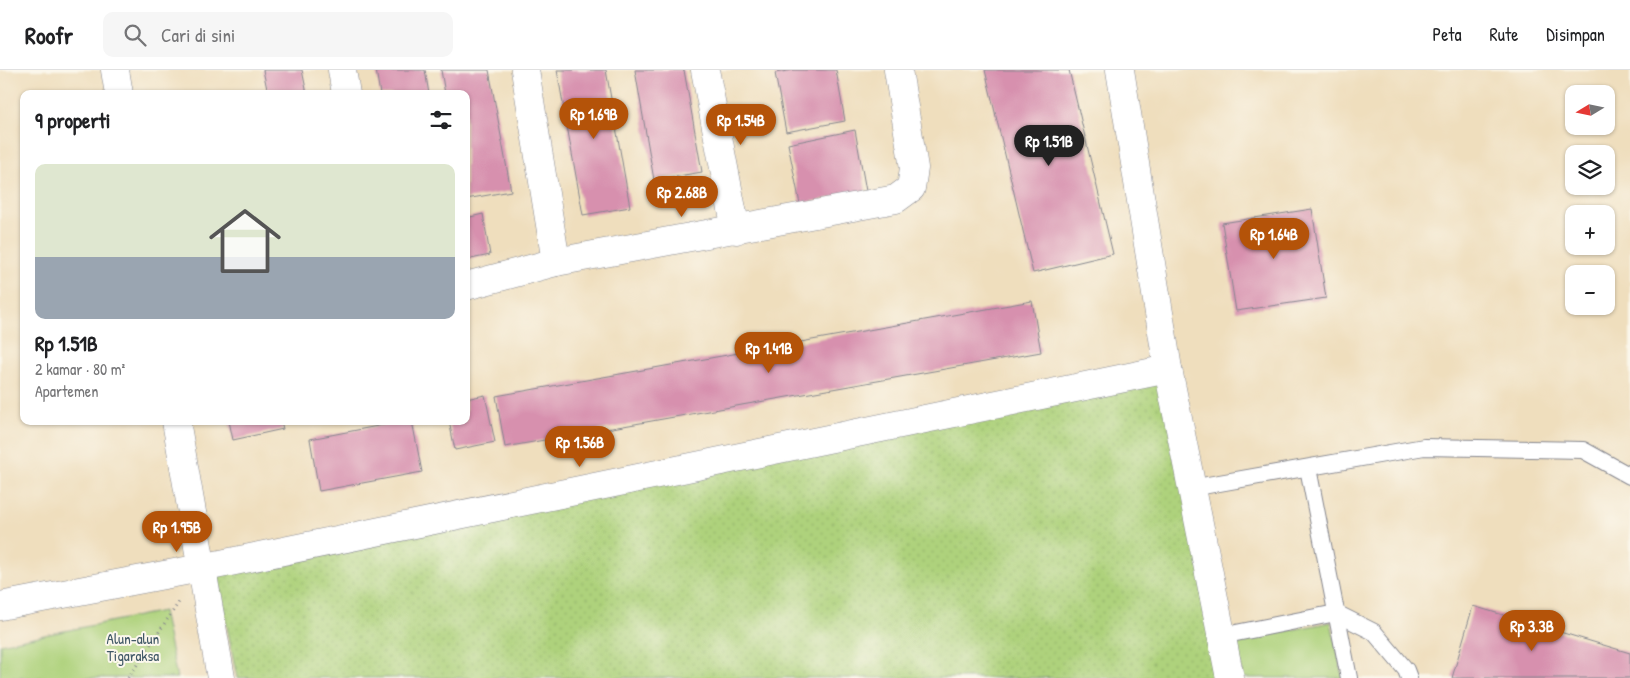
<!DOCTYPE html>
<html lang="id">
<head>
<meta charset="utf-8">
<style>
  :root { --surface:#fff; --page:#f6f6f6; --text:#202124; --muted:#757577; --line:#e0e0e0; --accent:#b45309 }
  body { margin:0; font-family:"Patrick Hand",sans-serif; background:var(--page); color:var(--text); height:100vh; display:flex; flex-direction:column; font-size:19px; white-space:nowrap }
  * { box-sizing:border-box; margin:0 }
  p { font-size:16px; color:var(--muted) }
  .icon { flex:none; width:28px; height:28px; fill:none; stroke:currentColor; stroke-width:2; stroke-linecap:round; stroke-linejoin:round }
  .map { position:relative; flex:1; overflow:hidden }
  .sheet { position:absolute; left:20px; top:20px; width:450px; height:335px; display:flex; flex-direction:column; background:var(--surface); border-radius:10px; box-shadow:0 1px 4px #0004 }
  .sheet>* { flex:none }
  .needle { width:32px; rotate:260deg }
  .fabs { position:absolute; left:1565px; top:15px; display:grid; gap:10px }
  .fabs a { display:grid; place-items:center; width:50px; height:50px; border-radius:10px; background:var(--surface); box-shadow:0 1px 4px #0004; font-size:25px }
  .price { position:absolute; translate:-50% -42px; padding:0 11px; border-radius:18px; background:var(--accent); color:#fff; font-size:16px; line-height:32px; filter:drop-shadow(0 1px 2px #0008) }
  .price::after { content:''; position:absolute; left:50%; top:30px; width:15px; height:11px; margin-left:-8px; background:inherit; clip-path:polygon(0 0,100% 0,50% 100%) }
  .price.active { background:#222; color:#fff }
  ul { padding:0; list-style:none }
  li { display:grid; align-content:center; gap:10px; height:265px; padding:0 15px }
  li span { display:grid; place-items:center; height:155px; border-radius:10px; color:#555 }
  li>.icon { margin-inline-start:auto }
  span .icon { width:90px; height:90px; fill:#fffc; stroke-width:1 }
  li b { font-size:21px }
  h2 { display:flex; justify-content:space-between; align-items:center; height:60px; padding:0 15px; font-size:21px }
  header { display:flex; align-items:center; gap:30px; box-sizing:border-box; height:70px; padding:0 25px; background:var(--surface); border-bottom:1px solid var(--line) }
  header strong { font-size:24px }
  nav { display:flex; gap:28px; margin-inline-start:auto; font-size:18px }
  .search { width:350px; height:45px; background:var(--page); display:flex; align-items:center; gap:12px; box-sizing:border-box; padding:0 18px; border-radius:10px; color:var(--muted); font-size:19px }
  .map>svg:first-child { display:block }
  .grass { fill:url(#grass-dots); stroke:#64806d }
  .park { fill:#aed27c; stroke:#64806d }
  .building { fill:#d790ae }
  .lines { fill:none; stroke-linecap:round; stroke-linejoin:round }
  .service-casing { stroke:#85868e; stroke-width:18 }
  .minor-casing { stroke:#85868e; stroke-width:29 }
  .path { stroke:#85868e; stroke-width:3; stroke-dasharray:1 4; stroke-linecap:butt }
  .service { stroke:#fff; stroke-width:16 }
  .minor { stroke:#fff; stroke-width:28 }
  .labels { text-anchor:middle; stroke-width:4; stroke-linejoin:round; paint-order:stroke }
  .park-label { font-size:15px; fill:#405866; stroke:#fbf7ec }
</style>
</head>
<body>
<header>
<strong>Roofr</strong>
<div class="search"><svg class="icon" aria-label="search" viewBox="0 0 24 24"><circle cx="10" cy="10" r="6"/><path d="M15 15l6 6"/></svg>Cari di sini</div>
<nav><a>Peta</a><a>Rute</a><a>Disimpan</a></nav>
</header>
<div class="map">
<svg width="1630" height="608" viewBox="0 0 1630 608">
  <defs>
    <pattern id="grass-dots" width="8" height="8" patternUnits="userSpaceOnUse" patternTransform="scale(1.25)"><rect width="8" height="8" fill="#aed27c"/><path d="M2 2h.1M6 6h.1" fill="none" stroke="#95b56e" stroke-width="1.8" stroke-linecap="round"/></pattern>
  </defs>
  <rect width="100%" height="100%" fill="#fbf7ec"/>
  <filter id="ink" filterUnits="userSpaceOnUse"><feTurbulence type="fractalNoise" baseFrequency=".02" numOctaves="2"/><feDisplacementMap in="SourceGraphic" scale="10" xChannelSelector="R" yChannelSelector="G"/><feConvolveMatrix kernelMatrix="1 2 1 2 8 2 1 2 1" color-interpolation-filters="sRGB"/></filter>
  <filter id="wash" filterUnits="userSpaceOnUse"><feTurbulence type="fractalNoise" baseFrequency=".0096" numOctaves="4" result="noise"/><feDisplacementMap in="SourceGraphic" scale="20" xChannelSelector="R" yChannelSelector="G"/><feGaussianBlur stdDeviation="1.12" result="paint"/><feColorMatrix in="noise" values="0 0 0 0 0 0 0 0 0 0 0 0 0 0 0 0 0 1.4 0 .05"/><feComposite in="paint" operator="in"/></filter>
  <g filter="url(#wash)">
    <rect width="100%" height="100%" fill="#efdebd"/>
    <path class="grass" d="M1166,302L1228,608H237L217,504Z"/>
    <g class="park">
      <path d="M163,541L177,608H0V574Z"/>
      <path d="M1331,552L1343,608H1243L1236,571Z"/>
    </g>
    <g id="blocks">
      <g class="building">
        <path d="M263,0H302L307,24H268Z"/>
        <path d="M376,0H425L429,24H380Z"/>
        <path d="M441,0H489L511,121L466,129V24H445Z"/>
        <path d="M557,0H606L630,137L583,145Z"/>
        <path d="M635,0H684L702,102L654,110Z"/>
        <path d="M794,0H836L845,51L786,62L775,3Z"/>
        <path d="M985,0H1069L1113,184L1033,203Z"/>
        <path d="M855,60L866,121L800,134L788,74Z"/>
        <path d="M1312,139L1326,228L1236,241L1222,153Z"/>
        <path d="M483,144L490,185L466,190V148Z"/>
        <path d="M1032,231L1041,282L505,377L496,326Z"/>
        <path d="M485,325L495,372L455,380L449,351H466V329Z"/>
        <path d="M229,351H281L283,359L233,370Z"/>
        <path d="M404,351H412L422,402L319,421L310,369Z"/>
        <path d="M1473,536L1630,583V608H1452Z"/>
      </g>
    </g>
  </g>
  <g filter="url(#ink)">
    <use href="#blocks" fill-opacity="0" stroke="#85868e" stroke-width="1"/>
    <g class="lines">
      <g class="service-casing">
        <g id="service">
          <path d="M1308,398L1349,608"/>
          <path d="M1191,418L1424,377L1583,380L1630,406"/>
          <path d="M1221,566L1336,543L1374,562L1406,600L1409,608"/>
        </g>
      </g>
      <g class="minor-casing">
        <g id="minor">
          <path d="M115,0L119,24"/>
          <path d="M342,0L346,24"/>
          <path d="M525,0L556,192"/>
          <path d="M705,0L736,160"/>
          <path d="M1120,0L1168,299L1230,608"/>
          <path d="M466,216L556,192L896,129L911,118L914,98L898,0"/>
          <path d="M176,351L221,608"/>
          <path d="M0,536L201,498L1168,299"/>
        </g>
      </g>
      <path class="path" d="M128,608L179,532"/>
      <use href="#service" class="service"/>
      <use href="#minor" class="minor"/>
    </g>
  </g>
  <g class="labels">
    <g class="park-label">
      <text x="133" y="574">Alun-alun<tspan x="133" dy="17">Tigaraksa</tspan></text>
    </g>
  </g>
</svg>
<div class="fabs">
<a><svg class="needle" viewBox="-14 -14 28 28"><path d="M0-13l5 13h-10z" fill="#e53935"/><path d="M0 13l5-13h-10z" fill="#757577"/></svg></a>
<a><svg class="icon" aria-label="layers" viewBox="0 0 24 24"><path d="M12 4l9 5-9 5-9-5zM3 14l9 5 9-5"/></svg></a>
<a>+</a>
<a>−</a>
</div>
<b class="price" style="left:594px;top:70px">Rp 1.69B</b>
<b class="price" style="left:741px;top:76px">Rp 1.54B</b>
<b class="price active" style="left:1049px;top:97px">Rp 1.51B</b>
<b class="price" style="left:682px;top:148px">Rp 2.68B</b>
<b class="price" style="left:1274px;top:190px">Rp 1.64B</b>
<b class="price" style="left:769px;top:304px">Rp 1.41B</b>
<b class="price" style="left:580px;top:398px">Rp 1.56B</b>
<b class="price" style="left:177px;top:483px">Rp 1.95B</b>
<b class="price" style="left:1532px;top:582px">Rp 3.3B</b>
<section class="sheet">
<h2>9 properti<svg class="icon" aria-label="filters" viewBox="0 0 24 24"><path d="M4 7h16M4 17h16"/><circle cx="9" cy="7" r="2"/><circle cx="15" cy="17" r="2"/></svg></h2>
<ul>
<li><span style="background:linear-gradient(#dfe7d0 60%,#9aa5b1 0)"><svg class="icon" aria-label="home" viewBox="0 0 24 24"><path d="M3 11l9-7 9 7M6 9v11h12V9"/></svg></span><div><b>Rp 1.51B</b><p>2 kamar · 80 m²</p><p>Apartemen</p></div></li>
</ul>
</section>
</div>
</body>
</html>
